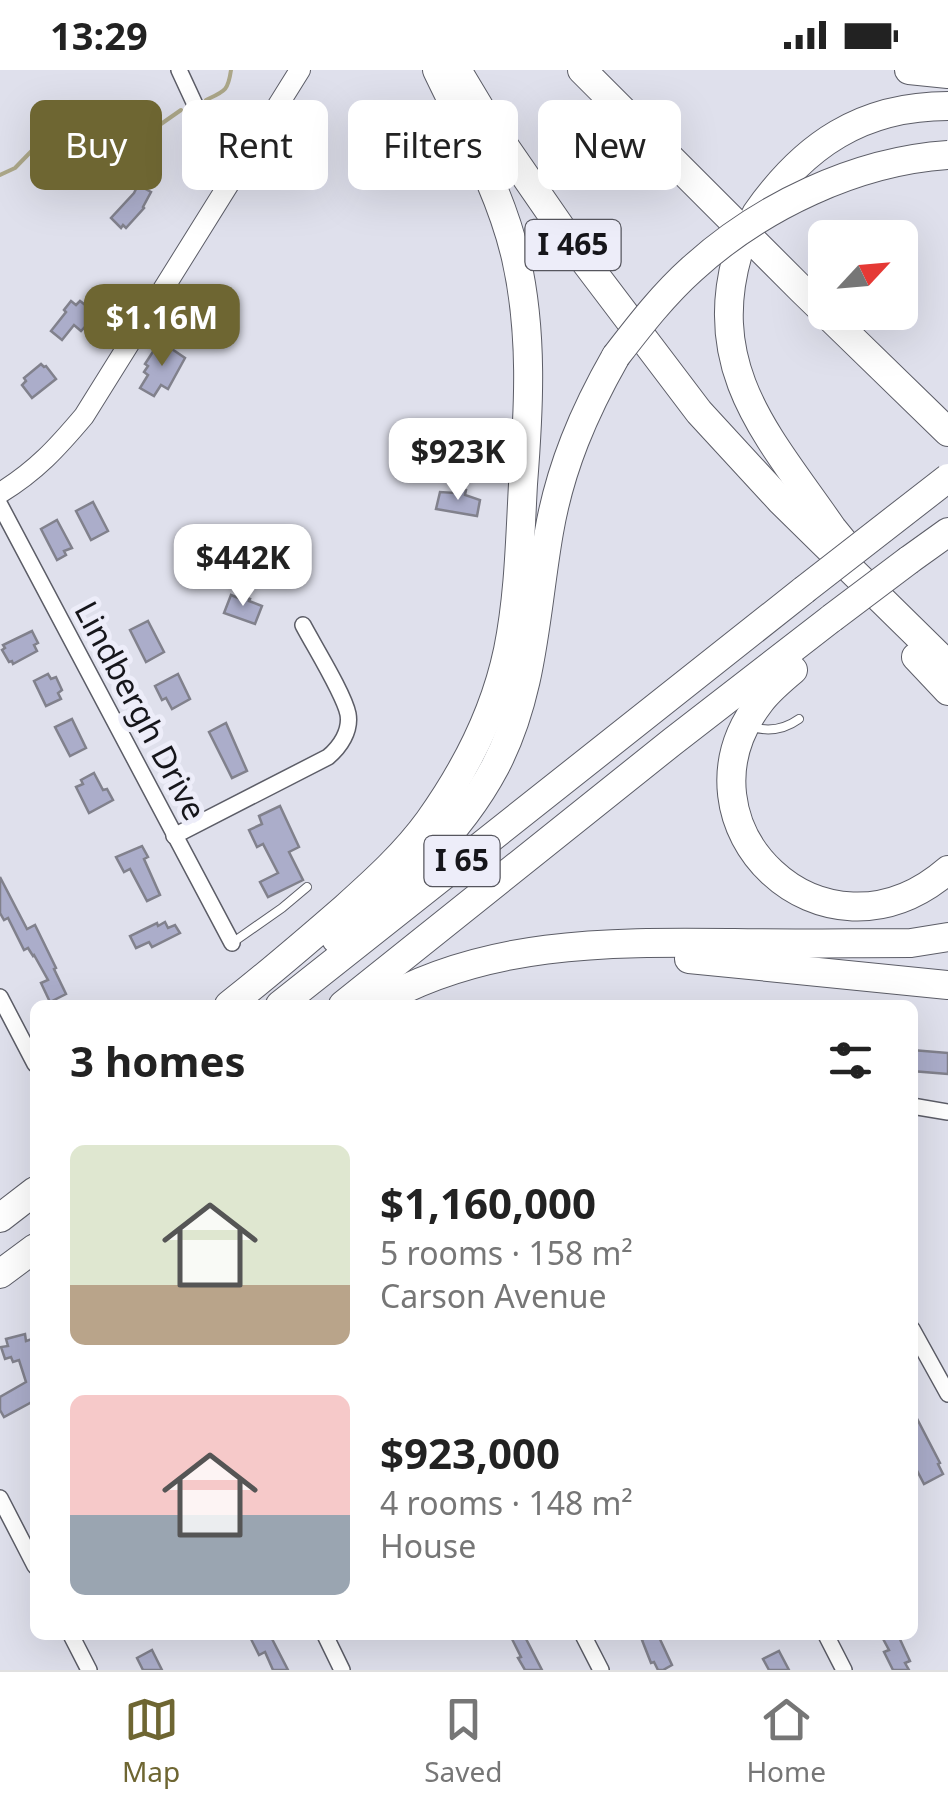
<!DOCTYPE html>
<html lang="en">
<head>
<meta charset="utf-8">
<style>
  :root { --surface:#fff; --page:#f6f6f6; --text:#222; --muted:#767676; --line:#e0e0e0; --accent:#6e6632 }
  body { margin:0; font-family:"Noto Sans",sans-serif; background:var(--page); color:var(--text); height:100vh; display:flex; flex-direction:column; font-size:38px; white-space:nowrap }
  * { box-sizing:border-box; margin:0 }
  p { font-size:32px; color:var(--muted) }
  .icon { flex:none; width:55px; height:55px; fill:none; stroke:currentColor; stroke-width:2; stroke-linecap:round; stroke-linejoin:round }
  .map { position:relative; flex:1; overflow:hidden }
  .panel { position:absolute; left:30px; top:930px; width:888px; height:640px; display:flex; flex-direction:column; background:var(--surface); border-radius:15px; box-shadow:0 10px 40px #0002 }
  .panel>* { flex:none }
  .hud { position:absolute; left:30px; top:30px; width:890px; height:90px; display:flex; gap:20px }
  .needle { width:65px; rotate:64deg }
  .controls { position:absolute; left:808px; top:150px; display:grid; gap:20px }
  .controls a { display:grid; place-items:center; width:110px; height:110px; border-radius:15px; background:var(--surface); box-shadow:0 10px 40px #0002; font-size:50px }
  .price { position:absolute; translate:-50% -85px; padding:0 22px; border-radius:20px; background:#fff; color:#222; font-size:32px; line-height:65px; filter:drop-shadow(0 2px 5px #0008) }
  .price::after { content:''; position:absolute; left:50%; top:60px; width:30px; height:22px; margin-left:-15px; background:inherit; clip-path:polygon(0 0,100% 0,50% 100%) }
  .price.active { background:var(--accent); color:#fff }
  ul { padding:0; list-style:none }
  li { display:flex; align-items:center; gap:30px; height:250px; padding:0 40px }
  li span { display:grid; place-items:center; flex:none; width:280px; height:200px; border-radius:15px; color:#555 }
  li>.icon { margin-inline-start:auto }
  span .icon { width:120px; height:120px; fill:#fffc; stroke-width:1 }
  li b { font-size:42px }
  h2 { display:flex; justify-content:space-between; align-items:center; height:120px; padding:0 40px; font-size:42px }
  .tag { padding:0 35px; border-radius:15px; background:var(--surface); box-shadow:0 10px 40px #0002; font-size:35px; line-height:90px }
  .tag.active { background:var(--accent); color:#fff }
  .status { display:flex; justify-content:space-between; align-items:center; height:70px; padding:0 50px; background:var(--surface); direction:ltr }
  .status svg { height:28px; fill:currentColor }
  .menu { display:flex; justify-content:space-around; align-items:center; height:140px; border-top:2px solid var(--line); background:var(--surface); font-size:28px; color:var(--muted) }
  .menu a { display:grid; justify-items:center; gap:5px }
  .menu .active { color:var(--accent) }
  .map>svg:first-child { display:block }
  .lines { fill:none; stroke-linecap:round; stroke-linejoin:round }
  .stream { stroke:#aca789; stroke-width:4 }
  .building { fill:#abadca; stroke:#81818c; stroke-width:2.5 }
  .lane-casing { stroke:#5c5d67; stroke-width:10 }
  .street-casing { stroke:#5c5d67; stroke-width:18 }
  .secondary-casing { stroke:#5c5d67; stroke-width:22 }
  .highway-casing { stroke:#5c5d67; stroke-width:30 }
  .lane { stroke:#fff; stroke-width:8 }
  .street { stroke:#fff; stroke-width:15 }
  .secondary { stroke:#fff; stroke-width:20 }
  .highway { stroke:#fff; stroke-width:28 }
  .highway-bridge-casing { stroke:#5c5d67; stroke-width:30; stroke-linecap:butt }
  .highway-bridge { stroke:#fff; stroke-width:28 }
  .labels { text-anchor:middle; stroke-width:10; stroke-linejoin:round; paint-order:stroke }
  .shield { fill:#ededf9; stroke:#56565e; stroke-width:2.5 }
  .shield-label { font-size:30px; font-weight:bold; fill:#16161b }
  .street-label { font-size:32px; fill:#16161b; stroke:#ededf9 }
</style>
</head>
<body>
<div class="status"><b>13:29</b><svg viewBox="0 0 49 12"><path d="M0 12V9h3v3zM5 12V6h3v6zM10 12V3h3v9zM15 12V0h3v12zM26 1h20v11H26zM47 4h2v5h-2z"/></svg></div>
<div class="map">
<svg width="948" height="1600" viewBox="0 0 948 1600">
  <rect width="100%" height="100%" fill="#dfe0ec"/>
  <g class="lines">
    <g class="stream">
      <path d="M206,30C225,21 228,21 231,0"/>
      <path d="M0,105L15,98L52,60L83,56L106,57L121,47H140L161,54L181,40"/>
    </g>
  </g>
  <g class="building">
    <path d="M138,115L151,122L143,137L144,138L126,158L123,155L121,158L111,148L134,123Z"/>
    <path d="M71,231L76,235L80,231L97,244L81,261L74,255L62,270L51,261L66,242L64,240Z"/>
    <path d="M193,235L220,263L208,276L178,250Z"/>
    <path d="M163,273L185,288L168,319L161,315L154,326L140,318L148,305L144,302L148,296L145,294L156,277L159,280Z"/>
    <path d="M41,294L44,297L46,296L56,309L32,328L22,315L26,311L24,308Z"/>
    <path d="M456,418L466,420L465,425L480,430L477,446L436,439L440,422L455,423Z"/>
    <path d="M93,432L108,461L91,470L76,441Z"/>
    <path d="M57,450L72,478L64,481L66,485L57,490L41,459Z"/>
    <path d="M231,525L238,528L240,525L250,529L249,531L262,536L255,554L224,543Z"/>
    <path d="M148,551L164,582L146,592L130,560Z"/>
    <path d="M32,561L38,573L34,575L37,581L13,594L12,591L9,592L2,580L5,578L3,575Z"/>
    <path d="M48,604L51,609L56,607L62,620L58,623L61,629L46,636L34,611Z"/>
    <path d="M178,604L190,629L172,639L166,628L162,630L155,616Z"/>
    <path d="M72,649L86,678L70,686L55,657Z"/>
    <path d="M226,653L247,701L232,708L209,662Z"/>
    <path d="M94,703L103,720L107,719L113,730L89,743L76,717L83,714L81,710Z"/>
    <path d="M280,736L299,777L289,782L303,810L268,827L260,812L278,803L263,774L257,777L249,760L262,754L259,746Z"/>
    <path d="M142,776L148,787L144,789L160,825L147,831L130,799L124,802L116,787Z"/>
    <path d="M0,807L27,859L35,855L56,898L54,899L66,924L50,932L41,913L48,910L34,885L33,886L28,878L24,880L8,848L4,850L0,843Z"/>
    <path d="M165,852L168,858L175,855L180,863L152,877L149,872L136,878L130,866L157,853L158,856Z"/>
    <path d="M912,980L948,983V1004L912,1001Z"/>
    <path d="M25,1264L26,1271L32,1269L35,1279L33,1282L35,1291V1334L32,1332L4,1347L0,1340V1327L26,1312L19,1290L13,1292L11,1287L5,1289L1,1277L8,1276L6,1269Z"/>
    <path d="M912,1339L940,1393L938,1394L943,1404L924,1414L912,1391Z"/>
    <path d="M249,1565H270L288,1600H273L265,1582L259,1585Z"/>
    <path d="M510,1565H524L542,1600H525L518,1588L521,1587Z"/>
    <path d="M652,1565H658L672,1595L663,1600H658L654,1592L651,1593L642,1570Z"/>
    <path d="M881,1565H898L910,1591L905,1593L909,1600H893L884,1582L889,1580Z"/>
    <path d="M152,1580L162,1600H143L137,1588Z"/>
    <path d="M779,1581L789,1600H769L763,1589Z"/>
  </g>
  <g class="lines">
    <g class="lane-casing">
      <g id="lane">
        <path d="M752,657C769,662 785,659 799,649"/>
        <path d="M232,873L282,838L307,817"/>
      </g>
    </g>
    <g class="street-casing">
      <g id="street">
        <path d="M179,0L217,82L226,93L236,101"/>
        <path d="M0,435L232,873"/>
        <path d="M174,766L328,687C340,677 351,661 348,644C344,624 314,576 303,555"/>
        <path d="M0,927L35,994"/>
        <path d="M912,1036L948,1042"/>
        <path d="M912,1259L948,1324"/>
        <path d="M0,1428L35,1496"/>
        <path d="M71,1565L89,1600"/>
        <path d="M325,1565L342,1600"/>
        <path d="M583,1565L601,1600"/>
        <path d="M826,1565L844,1600"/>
      </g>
    </g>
    <g class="secondary-casing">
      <path id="secondary" d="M0,423C36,401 57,378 84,346L300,0"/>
    </g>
    <g class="highway-casing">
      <g id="highway">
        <path d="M457,0L490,55L577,181L699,342L781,431L948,595"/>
        <path d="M582,0L802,220L948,362"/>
        <path d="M909,0L948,4"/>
        <path d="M756,144C804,75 862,36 948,36"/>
        <path d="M738,183C704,301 770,368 832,458L845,474"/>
        <path d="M909,490L948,462"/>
        <path d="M916,587L948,621"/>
        <path d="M793,600C781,610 769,620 760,632C666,754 823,908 948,800"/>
        <path d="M336,869C397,820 458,767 495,697C534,623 535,542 549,462C560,398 584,342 616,286"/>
        <path d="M689,889L948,915"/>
        <path d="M229,935C269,904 307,871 345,838C375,811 405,784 429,751C466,699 495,642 508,580C519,526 520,469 523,414C529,338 533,263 516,188C501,122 466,61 437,0"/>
        <path d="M280,935L804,520"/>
        <path d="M343,935L672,672L832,548"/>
        <path d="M374,935C485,870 610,872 734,873C793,874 852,873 911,873L948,867"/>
        <path d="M0,1148L35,1121"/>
        <path d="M0,1204L35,1178"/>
      </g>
    </g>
    <use href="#lane" class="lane"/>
    <use href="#street" class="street"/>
    <use href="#secondary" class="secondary"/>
    <use href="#highway" class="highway"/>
    <g class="highway-bridge-casing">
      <g id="highway-bridge">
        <path d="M616,286C640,255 663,225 692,199C760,137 856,91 948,85"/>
        <path d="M804,520L948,408"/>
        <path d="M832,548L909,490"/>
      </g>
    </g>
    <use href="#highway-bridge" class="highway-bridge"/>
  </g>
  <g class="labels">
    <g class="shield">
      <rect x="525.5" y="150" width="95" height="50" rx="8"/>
      <rect x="424.5" y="766" width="75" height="50" rx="8"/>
    </g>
    <g class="shield-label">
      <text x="573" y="185">I 465</text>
      <text x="462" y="801">I 65</text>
    </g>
    <g class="street-label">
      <text transform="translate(140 641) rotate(62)" y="11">Lindbergh Drive</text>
    </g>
  </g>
</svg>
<div class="controls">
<a><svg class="needle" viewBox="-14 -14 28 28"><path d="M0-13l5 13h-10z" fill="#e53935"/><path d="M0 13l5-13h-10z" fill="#767676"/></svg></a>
</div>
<b class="price active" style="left:162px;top:299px">$1.16M</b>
<b class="price" style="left:458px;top:433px">$923K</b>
<b class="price" style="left:243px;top:539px">$442K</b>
<div class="hud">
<a class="tag active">Buy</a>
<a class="tag">Rent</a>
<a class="tag">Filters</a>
<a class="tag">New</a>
</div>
<section class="panel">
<h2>3 homes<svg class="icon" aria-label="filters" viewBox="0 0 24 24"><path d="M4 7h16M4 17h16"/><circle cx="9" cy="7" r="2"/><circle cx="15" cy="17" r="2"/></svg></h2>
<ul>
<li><span style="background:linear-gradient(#dfe7d0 70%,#b9a48a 0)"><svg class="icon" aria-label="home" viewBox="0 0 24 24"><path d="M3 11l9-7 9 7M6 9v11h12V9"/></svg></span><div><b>$1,160,000</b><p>5 rooms · 158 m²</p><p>Carson Avenue</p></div></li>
<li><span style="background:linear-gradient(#f6c9c9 60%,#9aa5b1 0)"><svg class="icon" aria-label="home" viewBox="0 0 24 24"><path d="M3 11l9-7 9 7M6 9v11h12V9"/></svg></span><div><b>$923,000</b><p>4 rooms · 148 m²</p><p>House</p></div></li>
</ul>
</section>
</div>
<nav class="menu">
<a class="active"><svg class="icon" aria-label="map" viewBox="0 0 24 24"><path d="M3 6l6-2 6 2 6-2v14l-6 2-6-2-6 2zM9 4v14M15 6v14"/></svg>Map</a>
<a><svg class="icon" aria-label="saved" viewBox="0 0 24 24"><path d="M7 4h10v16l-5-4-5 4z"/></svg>Saved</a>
<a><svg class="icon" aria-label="home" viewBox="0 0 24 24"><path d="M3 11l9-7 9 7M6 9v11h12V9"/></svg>Home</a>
</nav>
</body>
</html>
